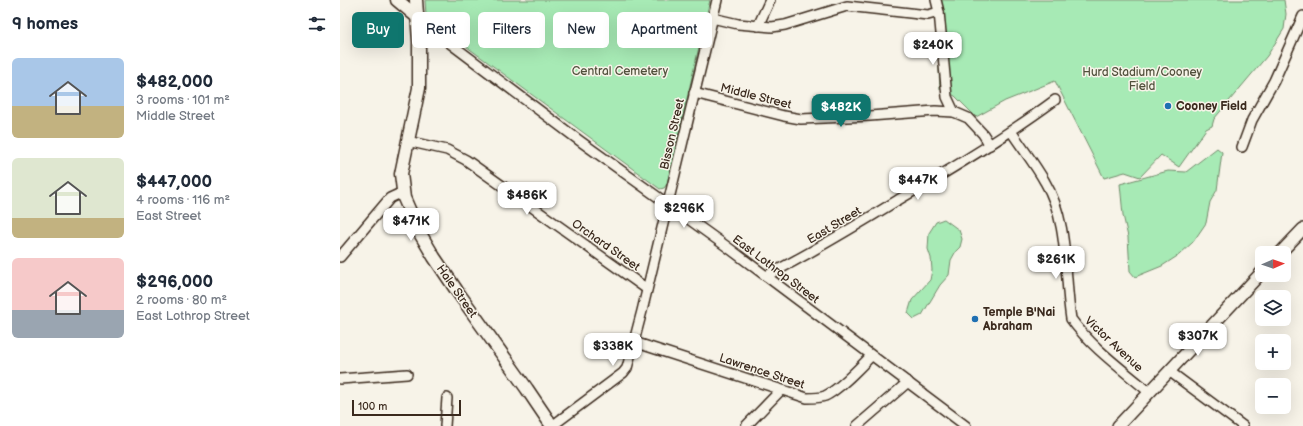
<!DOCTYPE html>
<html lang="en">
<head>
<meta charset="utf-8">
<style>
  :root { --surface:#fff; --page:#f6f6f7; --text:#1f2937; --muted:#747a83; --accent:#0f766e }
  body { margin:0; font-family:"Balsamiq Sans",sans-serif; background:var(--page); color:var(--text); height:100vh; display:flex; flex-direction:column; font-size:15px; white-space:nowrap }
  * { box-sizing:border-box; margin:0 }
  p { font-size:13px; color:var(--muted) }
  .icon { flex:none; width:22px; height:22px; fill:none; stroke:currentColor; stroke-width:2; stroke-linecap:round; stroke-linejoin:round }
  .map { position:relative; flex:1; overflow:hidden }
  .side { display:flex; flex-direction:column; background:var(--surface); width:340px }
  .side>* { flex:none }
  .guide { position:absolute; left:12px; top:12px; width:380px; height:36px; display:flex; gap:8px }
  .needle { width:26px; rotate:88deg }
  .controls { position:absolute; left:915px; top:246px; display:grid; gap:8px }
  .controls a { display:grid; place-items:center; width:36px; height:36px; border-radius:6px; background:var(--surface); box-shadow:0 4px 16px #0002; font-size:20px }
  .scale { position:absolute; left:12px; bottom:10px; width:109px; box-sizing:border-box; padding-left:4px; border:2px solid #3b2a1e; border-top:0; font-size:11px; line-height:14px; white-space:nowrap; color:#3b2a1e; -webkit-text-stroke:3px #f7f3e8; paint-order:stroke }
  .price { position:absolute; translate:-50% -34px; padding:0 9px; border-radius:8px; background:#fff; color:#222; font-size:13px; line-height:26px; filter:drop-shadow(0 1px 2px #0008) }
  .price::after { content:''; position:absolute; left:50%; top:24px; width:12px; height:9px; margin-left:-6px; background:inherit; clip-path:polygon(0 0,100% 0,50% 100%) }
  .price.on { background:var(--accent); color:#fff }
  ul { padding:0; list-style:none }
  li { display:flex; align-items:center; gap:12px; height:100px; padding:0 12px }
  li span { display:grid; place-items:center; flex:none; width:112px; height:80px; border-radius:6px; color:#555 }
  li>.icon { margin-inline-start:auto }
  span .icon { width:48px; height:48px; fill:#fffc; stroke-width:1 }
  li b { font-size:17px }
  h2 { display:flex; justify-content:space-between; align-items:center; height:48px; padding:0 12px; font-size:17px }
  .tag { padding:0 14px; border-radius:6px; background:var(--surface); box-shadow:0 4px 16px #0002; font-size:14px; line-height:36px }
  .tag.on { background:var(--accent); color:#fff }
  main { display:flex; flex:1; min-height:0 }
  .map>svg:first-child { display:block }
  .green { fill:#a7eab5; stroke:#718a6a }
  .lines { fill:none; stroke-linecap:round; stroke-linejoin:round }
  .minor-casing { stroke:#3b2a1e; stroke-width:12 }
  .tertiary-casing { stroke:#3b2a1e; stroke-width:14 }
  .secondary-casing { stroke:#3b2a1e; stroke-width:15 }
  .minor { stroke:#f7f3e8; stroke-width:9 }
  .tertiary { stroke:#f7f3e8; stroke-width:11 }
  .secondary { stroke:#f7f3e8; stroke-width:12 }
  .poi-dot { fill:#1f6fb2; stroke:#f7f3e8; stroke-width:1.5 }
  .labels { text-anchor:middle; stroke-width:3; stroke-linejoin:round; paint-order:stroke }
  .park-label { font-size:12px; fill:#51503c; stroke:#f7f3e8 }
  .street-label { font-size:12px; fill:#3b2a1e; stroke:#f7f3e8 }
  .poi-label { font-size:12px; font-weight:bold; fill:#3b2a1e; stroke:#f7f3e8; text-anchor:start }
</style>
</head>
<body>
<main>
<section class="side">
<h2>9 homes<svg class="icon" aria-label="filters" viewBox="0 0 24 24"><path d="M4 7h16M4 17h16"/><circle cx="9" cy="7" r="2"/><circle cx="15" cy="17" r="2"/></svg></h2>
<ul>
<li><span style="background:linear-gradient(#a9c7e8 60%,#c2b280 0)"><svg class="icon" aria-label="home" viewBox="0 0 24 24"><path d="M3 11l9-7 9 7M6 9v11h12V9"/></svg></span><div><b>$482,000</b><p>3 rooms · 101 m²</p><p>Middle Street</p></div></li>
<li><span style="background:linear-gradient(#dfe7d0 75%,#c2b280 0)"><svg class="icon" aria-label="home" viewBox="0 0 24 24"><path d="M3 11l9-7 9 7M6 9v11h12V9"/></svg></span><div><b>$447,000</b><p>4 rooms · 116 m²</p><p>East Street</p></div></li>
<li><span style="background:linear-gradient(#f6c9c9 65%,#9aa5b1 0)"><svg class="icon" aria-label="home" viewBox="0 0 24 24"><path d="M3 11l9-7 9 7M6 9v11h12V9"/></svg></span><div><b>$296,000</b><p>2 rooms · 80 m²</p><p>East Lothrop Street</p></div></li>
</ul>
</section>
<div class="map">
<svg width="963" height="426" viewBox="0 0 963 426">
  <rect width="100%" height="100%" fill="#f7f3e8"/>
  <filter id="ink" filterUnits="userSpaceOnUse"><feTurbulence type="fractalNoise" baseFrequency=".025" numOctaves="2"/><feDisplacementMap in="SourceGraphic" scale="8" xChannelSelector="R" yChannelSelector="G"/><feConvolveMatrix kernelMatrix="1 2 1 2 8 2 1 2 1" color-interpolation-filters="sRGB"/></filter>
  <g filter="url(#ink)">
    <g class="green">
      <path d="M85,0H370L327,184L324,188L320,189L89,19L86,15Z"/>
      <path d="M597,0H944L946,14L944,29L927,56L874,119L872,126L866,129L839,167L821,155L800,177L785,172L764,178L715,81L665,101L636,117L615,96L600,89L598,54L602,19Z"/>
      <path d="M877,148L882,152L877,190L870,202L866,223L853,242L839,255L822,266L795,277L790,271L788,237L783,215L780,184L828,171L846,172Z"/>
      <path d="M604,219L619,230L622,239L620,247L616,251L611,260L609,275L600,285L582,315L574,319L568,313L572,300L590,280L592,270L591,258L588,249L589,233L596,222Z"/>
    </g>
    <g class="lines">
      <g class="minor-casing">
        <g id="minor">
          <path d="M596,0L599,12L607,97L614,112"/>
          <path d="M76,16L95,32L240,141L386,246L626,426"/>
          <path d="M372,18L398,24L432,27L445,25L507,6L588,15L599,12"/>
          <path d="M418,26L430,0"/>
          <path d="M354,93L444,116L461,119L530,116L595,111L614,112L628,118L643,134L650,145"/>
          <path d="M671,131C682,148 695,164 705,182C729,222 724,274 731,319C752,348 782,369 809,392"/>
          <path d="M67,141L107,150L126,160L307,289"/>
          <path d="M902,147L912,120L934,81L963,16"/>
          <path d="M0,257L50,198L63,192"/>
          <path d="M426,276C471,253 514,227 558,200C612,169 665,137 715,100"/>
          <path d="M294,342L467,398C473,398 480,398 485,396C499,390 520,367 531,356"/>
          <path d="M829,371L903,426"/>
          <path d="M0,379L67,374"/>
          <path d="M105,426L107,398"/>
          <path d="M212,426L283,373L287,368L302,311L377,0"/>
          <path d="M406,426L441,390"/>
          <path d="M517,426L568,382"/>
        </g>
      </g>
      <g class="tertiary-casing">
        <g id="tertiary">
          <path d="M940,253L963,229"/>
          <path d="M778,426L922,272"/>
        </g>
      </g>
      <g class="secondary-casing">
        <g id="secondary">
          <path d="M57,0L76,16"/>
          <path d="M76,0L79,42V88L61,174L64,198L78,230L94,257L117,291L187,389L212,426"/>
        </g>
      </g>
      <use href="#minor" class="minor"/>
      <use href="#tertiary" class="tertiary"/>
      <use href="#secondary" class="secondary"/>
    </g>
  </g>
  <g class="poi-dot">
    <circle cx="828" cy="106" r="4"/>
    <circle cx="635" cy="319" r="4"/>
  </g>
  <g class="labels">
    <g class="park-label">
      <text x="280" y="75">Central Cemetery</text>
      <text x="802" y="76">Hurd Stadium/Cooney<tspan x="802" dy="14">Field</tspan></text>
    </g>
    <g class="street-label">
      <text transform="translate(416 96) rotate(14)" y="4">Middle Street</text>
      <text transform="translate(332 134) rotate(-77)" y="4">Bisson Street</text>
      <text transform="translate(494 225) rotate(-31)" y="4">East Street</text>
      <text transform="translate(266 245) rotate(35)" y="4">Orchard Street</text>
      <text transform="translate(436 269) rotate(37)" y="4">East Lothrop Street</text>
      <text transform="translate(117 291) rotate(55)" y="4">Hale Street</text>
      <text transform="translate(774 344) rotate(43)" y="4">Victor Avenue</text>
      <text transform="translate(422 371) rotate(18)" y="4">Lawrence Street</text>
    </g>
    <g class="poi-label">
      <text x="836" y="110">Cooney Field</text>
      <text x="643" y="316">Temple B'Nai<tspan x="643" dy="14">Abraham</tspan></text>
    </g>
  </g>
</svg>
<div class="controls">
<a><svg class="needle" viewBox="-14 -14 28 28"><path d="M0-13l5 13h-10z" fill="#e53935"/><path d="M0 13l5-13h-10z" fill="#747a83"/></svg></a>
<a><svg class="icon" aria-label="layers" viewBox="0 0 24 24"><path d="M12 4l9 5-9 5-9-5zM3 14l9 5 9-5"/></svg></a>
<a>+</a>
<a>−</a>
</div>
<div class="scale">100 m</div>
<b class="price" style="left:593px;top:66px">$240K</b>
<b class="price on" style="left:501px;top:128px">$482K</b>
<b class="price" style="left:578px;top:201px">$447K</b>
<b class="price" style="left:187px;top:216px">$486K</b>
<b class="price" style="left:344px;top:229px">$296K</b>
<b class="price" style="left:71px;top:242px">$471K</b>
<b class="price" style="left:716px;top:280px">$261K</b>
<b class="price" style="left:858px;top:357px">$307K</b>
<b class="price" style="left:273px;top:367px">$338K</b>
<div class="guide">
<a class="tag on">Buy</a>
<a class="tag">Rent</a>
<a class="tag">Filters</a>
<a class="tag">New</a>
<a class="tag">Apartment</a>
</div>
</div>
</main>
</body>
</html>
